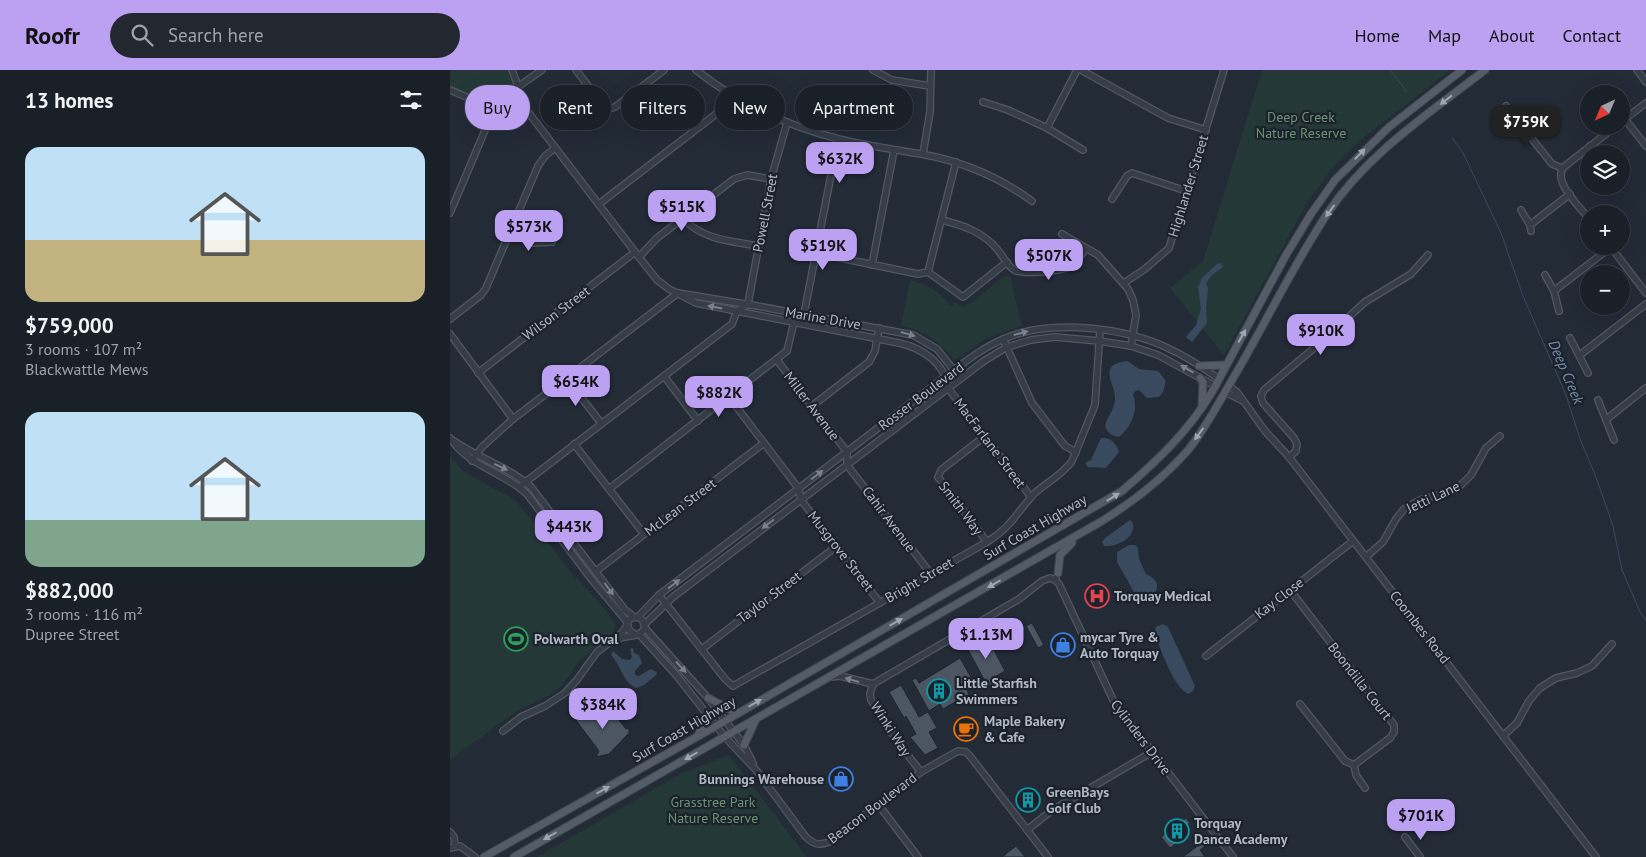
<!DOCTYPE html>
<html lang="en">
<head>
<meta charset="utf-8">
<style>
  :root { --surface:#1a2028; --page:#232830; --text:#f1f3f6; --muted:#9fa3a8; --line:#383e45; --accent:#bca0f2 }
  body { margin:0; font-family:"PT Sans",sans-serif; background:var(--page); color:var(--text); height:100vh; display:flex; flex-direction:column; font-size:19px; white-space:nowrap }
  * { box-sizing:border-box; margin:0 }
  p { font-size:16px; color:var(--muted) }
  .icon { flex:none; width:28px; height:28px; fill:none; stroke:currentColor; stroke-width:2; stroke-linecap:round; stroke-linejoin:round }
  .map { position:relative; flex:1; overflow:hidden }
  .panel { display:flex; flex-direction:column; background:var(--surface); width:450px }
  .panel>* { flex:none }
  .hud { position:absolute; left:15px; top:15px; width:475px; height:45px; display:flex; gap:10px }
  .needle { width:32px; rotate:224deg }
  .controls { position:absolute; left:1130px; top:15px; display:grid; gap:10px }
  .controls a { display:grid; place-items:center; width:50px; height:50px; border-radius:50%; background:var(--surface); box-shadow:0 5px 20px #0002,0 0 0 1px var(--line); font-size:25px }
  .price { position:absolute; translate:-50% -42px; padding:0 11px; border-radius:10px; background:var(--accent); color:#111; font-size:16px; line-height:32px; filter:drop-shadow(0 1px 2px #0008) }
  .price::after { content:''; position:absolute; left:50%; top:30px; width:15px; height:11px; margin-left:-8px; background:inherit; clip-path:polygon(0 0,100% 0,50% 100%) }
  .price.on { background:#222; color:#fff }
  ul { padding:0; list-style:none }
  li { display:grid; align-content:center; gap:10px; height:265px; padding:0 25px }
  li span { display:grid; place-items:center; height:155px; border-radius:15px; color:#555 }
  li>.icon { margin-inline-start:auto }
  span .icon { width:90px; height:90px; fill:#fffc; stroke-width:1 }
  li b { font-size:21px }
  h2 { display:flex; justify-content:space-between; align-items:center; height:60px; padding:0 25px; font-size:21px }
  .chip { padding:0 18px; border-radius:22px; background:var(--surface); box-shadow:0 5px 20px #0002,0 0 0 1px var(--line); font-size:18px; line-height:45px }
  .chip.on { background:var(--accent); color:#111 }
  header { display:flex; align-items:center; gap:30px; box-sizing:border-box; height:70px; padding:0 25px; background:var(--accent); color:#111 }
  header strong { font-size:24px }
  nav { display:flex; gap:28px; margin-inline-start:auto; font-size:18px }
  .search { width:350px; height:45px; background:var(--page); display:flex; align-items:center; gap:12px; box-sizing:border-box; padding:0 18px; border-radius:28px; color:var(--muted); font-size:19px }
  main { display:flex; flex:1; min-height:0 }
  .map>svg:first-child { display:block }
  .green { fill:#253838 }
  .water { fill:#394a5f }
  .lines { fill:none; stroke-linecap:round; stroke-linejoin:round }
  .stream { stroke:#394a5f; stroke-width:1 }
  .building { fill:#4b5662; stroke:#1d242e }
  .minor-casing { stroke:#505862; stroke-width:8 }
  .major-casing { stroke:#3f4650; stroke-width:9 }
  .minor { stroke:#363d47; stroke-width:5.5 }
  .major { stroke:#545c67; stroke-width:7 }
  .oneway { fill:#9ea6b1 }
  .oneway2 { fill:#79818b }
  .labels { text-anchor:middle; stroke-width:4.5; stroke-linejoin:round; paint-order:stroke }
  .park-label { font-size:14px; fill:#6a9272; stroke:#1b222c }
  .street-label { font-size:14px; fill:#b0b8c3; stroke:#1b222c }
  .poi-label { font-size:14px; font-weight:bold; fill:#b0b8c3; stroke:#1b222c; text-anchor:start }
  .water-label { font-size:15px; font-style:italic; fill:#738aa5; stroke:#1b222c }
</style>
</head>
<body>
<header>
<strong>Roofr</strong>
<div class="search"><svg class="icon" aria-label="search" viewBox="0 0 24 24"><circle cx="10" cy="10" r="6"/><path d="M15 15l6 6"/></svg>Search here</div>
<nav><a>Home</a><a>Map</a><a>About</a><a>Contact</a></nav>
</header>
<main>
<section class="panel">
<h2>13 homes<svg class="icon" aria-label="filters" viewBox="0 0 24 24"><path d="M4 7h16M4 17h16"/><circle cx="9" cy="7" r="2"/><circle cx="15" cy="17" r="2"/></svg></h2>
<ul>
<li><span style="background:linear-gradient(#bfe0f5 60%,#c2b280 0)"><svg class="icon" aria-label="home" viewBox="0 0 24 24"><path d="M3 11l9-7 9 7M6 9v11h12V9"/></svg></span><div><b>$759,000</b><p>3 rooms · 107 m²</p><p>Blackwattle Mews</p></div></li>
<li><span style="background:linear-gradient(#bfe0f5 70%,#7fa58c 0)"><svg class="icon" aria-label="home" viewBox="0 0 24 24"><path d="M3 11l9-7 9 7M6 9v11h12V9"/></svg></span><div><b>$882,000</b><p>3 rooms · 116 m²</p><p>Dupree Street</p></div></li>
</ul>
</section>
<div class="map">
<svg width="1196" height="787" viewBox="0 0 1196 787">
  <rect width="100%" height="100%" fill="#222b36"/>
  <g class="green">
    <path d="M0,0H57L63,15L41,35L0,17Z"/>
    <path d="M812,0H1000L906,74L882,99L858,131L774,285L720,218L753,191Z"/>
    <path d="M560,205L572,256L537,268L505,290C491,274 474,259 451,256L460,210C477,214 490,222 501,236L505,232L512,237C531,231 541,211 560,205Z"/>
    <path d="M0,386L13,401L66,431L85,454L90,456L89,460L125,508L126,507L158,543H157L165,553L164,562L129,591L111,617L98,626L67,641L0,690Z"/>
    <path d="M279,685L357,787H87L232,703Z"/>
  </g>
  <g class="water">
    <path d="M771,193L773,197L762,205L756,213L758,218L756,239L757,253L742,272L736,267L746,255L751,239L748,217L752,208L767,194Z"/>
    <path d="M677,291L689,299L708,301L716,311L713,322L709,327L697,328L689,320L685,321L683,325C689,339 681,358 669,367C662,366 657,363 655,356C657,347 664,340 665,330C667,314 645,295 677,291Z"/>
    <path d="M651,368C661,367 666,373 669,382L656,398L638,397L635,393L641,390Z"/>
    <path d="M680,450L683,453C686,468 667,477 654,476L652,472L655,468Z"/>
    <path d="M679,475H685L688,478L689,489L696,504C706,509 710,513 705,524L697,530L689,531L667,492V482Z"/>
    <path d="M713,554L718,557L745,616L743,621L738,624C722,615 711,579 704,562L706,557Z"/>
    <path d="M183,578L184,583L189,585L192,593L185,601V605L189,606L201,599L207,602L206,605L194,615L186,618C172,611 171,595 161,585L163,581L172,589L180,590L182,587L180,579Z"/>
  </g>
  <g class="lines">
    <g class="stream">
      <path d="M940,0L957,22"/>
      <path d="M1002,68L1013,83L1051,163L1073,226L1116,325L1130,369L1146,407L1163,456L1172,500L1191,544L1196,550"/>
    </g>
  </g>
  <g class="building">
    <path d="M582,553L594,575L588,578L576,556Z"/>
    <path d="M536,565L555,601L543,608L546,613L538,617L516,576Z"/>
    <path d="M621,565L626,573L604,585L600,577Z"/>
    <path d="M510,588L526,616L517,621L519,624L493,639L490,634L479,641L462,610L466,608L469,613Z"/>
    <path d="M451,615L469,647L478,642L487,658L479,662L488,678L475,685L460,667L466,664L456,646L454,648L439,622Z"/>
    <path d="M156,634L176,659L179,658V663L159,684L146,687L149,681L125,649L138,640L142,645Z"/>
    <path d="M736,748L740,753L733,758L738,765L720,778L711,767Z"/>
    <path d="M754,771L757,774L750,780L755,787H733Z"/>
    <path d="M566,776L575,787H552Z"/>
  </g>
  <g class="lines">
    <g class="minor-casing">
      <g id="minor">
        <path d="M62,0L68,16"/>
        <path d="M126,0L153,35L159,39L165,37L214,0"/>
        <path d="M246,0C288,33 337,56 389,69C416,76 443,79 471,84C511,91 549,107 582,131"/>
        <path d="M423,0L442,10L480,16"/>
        <path d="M627,0L597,58L633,80"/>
        <path d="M631,0L718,48L756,60"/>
        <path d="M1187,0L1196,12"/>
        <path d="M0,20L44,39"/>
        <path d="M62,21L185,182L207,210L219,219L246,233L449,273C472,278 495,293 498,318L581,427"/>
        <path d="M533,32L558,40L597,58"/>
        <path d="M1056,36L1102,94L1112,98"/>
        <path d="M1175,49L1196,76"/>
        <path d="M1171,52L1196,33"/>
        <path d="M1140,76L1146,84"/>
        <path d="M473,84L480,42L481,0"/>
        <path d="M662,129L677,106L682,103L736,121"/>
        <path d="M149,134L287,28"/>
        <path d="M1071,140L1080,155L1081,161"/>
        <path d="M0,143L44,39L56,25L92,0"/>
        <path d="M233,148C252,170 281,171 308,176"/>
        <path d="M1139,149C1130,137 1100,109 1115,96L1166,56"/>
        <path d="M492,150C512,155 533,162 547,179C552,185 557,195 564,200C571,205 613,201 621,196C627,192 632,184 636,178"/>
        <path d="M1080,155L1120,124"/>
        <path d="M60,163L84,173L102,172"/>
        <path d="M612,164L648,185L678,219L683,230L686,245L681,276"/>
        <path d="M1160,176L1196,223"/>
        <path d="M366,183L468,204L478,202L506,92"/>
        <path d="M189,187L207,168L284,109L297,105L321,109"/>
        <path d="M422,195L444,80"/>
        <path d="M478,202L513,227L557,192"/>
        <path d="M1095,205L1104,221L1109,241"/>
        <path d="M674,213L695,199L719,178L774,0"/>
        <path d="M1104,221L1161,177"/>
        <path d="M228,223L307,236L463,265L487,279L510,308"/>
        <path d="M0,249L31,225L36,218L88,96L95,86L105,78"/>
        <path d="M0,264L63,349"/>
        <path d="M1120,268L1138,303"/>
        <path d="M553,269L582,333L615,376L626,382"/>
        <path d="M1130,285L1196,234"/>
        <path d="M327,290L397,382V395L481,504"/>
        <path d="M28,303L185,182"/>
        <path d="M214,306L248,351"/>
        <path d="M117,309L151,353"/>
        <path d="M779,316L787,322L815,361L839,387L1146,787"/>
        <path d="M775,322L791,330"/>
        <path d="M279,327L349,419L351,430L430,533"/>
        <path d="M1148,330L1164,370"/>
        <path d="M362,336L419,292L425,281L429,258"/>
        <path d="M1157,349L1196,318"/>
        <path d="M535,366L491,400L488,407L537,472"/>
        <path d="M0,368C21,398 52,401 77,424L142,510L173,547L177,552L179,560L186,565L191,563L195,558L193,551L188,547L181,548L177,552"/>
        <path d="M4,371C28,388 59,397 81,417L175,540L184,547"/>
        <path d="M124,374L194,464"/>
        <path d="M839,387L846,381L847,374L844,368L813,333L811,326L814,320L876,268L915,232L961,204L978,185"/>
        <path d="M22,391L32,377L63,349L228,223"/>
        <path d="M69,417L282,254L287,241L298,234L321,109L337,53"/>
        <path d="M159,419L337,281L344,252L354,244L388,69"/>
        <path d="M916,487L933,472L946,449L954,439L972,429L1003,421L1012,414L1021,405L1036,378L1050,366"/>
        <path d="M146,501L314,373"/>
        <path d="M605,510L609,514L664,632L783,787"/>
        <path d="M840,520L944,655V662L940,668L904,695"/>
        <path d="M209,525L275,609L283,616L537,472C563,456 567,441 586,422C598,412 613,404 622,391L645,335L650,260"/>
        <path d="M188,547L209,525L504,300C520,288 536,276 556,268C595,251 654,256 695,269C720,277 747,293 769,309"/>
        <path d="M195,554L223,527L534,291L557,277L581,270L605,267L649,271L681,276L708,285L765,316"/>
        <path d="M195,558L258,628L294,675L303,693"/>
        <path d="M189,564L227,606L274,666L306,700L355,766C363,774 368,776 379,772L471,702L508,681L516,682L520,686L598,787"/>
        <path d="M165,569L186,565"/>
        <path d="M252,579L387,476"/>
        <path d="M756,586L903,471"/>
        <path d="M381,607L390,606L423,614"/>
        <path d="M850,634L895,691L904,695L906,705L915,718"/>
        <path d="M53,661L71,647L95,636L115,623L126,611L147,582L172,563L177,555"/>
        <path d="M1053,666L1067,653L1079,631L1090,618L1106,608L1127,603L1142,596L1162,574"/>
        <path d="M471,702L446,670L421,630L420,624L423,614L569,529L592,511L600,508L605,510L606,508"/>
        <path d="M428,734L468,787"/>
        <path d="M577,760L601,741L702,682"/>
        <path d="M0,762L4,767L5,776"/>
        <path d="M955,767L970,787"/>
        <path d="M0,778L10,776L25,787"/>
      </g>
    </g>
    <g class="major-casing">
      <g id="major">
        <path d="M749,296L776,295"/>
        <path d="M750,308L753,312L752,336"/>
        <path d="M608,503L610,485L622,473"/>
        <path d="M258,628L287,643"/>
        <path d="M248,666L257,643"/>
        <path d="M294,675L306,649"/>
        <path d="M34,787L275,651L672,421C706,392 738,362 762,322L836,185L861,144L885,110L939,57L1012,0"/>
        <path d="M64,787L652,451C684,431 714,408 739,379C757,356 770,330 785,305C816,252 843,196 877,144C917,84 978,44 1035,0"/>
      </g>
    </g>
    <use href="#minor" class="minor"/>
    <use href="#major" class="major"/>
  </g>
  <defs><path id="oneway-solid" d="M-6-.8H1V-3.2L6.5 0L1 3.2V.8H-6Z" transform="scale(1.25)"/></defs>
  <g class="oneway">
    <use href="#oneway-solid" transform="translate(996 30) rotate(142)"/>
    <use href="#oneway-solid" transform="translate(910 84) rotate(-46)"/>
    <use href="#oneway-solid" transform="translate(880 141) rotate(126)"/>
    <use href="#oneway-solid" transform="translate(792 266) rotate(-61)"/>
    <use href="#oneway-solid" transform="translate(749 364) rotate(126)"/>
    <use href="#oneway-solid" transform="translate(663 427) rotate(-32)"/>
    <use href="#oneway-solid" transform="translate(544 514) rotate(150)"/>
    <use href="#oneway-solid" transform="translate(446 552) rotate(-30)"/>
    <use href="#oneway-solid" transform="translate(305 633) rotate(-30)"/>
    <use href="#oneway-solid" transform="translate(241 686) rotate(150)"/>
    <use href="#oneway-solid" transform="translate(153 720) rotate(-29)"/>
    <use href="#oneway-solid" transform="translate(100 766) rotate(150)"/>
  </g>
  <g class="oneway2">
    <use href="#oneway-solid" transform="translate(265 237) rotate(-169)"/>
    <use href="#oneway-solid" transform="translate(571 263) rotate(-15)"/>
    <use href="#oneway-solid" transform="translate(458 264) rotate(16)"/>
    <use href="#oneway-solid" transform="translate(737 299) rotate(-150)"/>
    <use href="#oneway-solid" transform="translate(51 397) rotate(25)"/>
    <use href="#oneway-solid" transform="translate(367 405) rotate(-37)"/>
    <use href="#oneway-solid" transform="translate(318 454) rotate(143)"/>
    <use href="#oneway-solid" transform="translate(224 514) rotate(-37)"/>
    <use href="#oneway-solid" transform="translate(159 519) rotate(53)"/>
    <use href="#oneway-solid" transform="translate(231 597) rotate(47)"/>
    <use href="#oneway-solid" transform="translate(402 610) rotate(-164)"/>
  </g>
  <defs>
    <g id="hospital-ring" transform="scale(1.25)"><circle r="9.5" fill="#1b222c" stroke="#e0444e" stroke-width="1.5"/><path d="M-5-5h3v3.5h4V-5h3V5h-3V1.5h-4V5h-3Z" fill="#e0444e"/></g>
    <g id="stadium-ring" transform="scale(1.25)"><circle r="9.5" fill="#1b222c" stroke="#2e9e5b" stroke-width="1.5"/><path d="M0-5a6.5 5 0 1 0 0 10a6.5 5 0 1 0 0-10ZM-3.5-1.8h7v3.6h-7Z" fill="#2e9e5b"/></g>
    <g id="shop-ring" transform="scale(1.25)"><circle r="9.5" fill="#1b222c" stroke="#3f7fe0" stroke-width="1.5"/><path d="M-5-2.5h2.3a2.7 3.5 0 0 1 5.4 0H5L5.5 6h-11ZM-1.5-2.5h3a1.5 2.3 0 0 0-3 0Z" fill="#3f7fe0"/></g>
    <g id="building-ring" transform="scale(1.25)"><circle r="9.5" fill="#1b222c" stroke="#0f9aa8" stroke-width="1.5"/><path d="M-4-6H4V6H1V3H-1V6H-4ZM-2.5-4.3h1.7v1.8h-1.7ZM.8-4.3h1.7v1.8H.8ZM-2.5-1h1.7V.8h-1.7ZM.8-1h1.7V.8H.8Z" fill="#0f9aa8"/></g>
    <g id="cafe-ring" transform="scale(1.25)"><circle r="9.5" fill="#1b222c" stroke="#e8710a" stroke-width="1.5"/><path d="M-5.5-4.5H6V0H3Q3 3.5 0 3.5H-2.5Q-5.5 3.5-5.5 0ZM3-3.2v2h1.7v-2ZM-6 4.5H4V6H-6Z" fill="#e8710a"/></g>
  </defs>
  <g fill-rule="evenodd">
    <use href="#hospital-ring" x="647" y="526"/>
    <use href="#stadium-ring" x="66" y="569"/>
    <use href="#shop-ring" x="613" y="575"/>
    <use href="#building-ring" x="489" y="621"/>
    <use href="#cafe-ring" x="516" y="659"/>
    <use href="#shop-ring" x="391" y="709"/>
    <use href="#building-ring" x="578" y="730"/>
    <use href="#building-ring" x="727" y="761"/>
  </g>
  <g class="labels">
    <g class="park-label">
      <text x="851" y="52">Deep Creek<tspan x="851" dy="16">Nature Reserve</tspan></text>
      <text x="263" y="737">Grasstree Park<tspan x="263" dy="16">Nature Reserve</tspan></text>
    </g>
    <g class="street-label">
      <text transform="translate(738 116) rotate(-73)" y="5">Highlander Street</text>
      <text transform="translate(315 143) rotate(-79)" y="5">Powell Street</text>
      <text transform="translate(106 243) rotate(-37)" y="5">Wilson Street</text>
      <text transform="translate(373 248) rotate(10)" y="5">Marine Drive</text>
      <text transform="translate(471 326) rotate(-37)" y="5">Rosser Boulevard</text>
      <text transform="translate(362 336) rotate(53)" y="5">Miller Avenue</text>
      <text transform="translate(540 373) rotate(53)" y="5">MacFarlane Street</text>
      <text transform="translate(983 427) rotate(-25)" y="5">Jetti Lane</text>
      <text transform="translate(230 437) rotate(-37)" y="5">McLean Street</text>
      <text transform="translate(511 438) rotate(53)" y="5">Smith Way</text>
      <text transform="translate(439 449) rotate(53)" y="5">Cahir Avenue</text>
      <text transform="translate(585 457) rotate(-30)" y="5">Surf Coast Highway</text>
      <text transform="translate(391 481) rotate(52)" y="5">Musgrove Street</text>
      <text transform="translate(469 510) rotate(-30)" y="5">Bright Street</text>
      <text transform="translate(319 527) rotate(-37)" y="5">Taylor Street</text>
      <text transform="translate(829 528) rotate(-38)" y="5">Kay Close</text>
      <text transform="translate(970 557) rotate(52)" y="5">Coombes Road</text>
      <text transform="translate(910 611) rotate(52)" y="5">Boondilla Court</text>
      <text transform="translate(234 659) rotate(-30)" y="5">Surf Coast Highway</text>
      <text transform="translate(441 659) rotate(57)" y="5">Winki Way</text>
      <text transform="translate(691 667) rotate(53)" y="5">Cylinders Drive</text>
      <text transform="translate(422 738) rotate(-37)" y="5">Beacon Boulevard</text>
    </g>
    <g class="poi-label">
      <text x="664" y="531">Torquay Medical</text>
      <text x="630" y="572">mycar Tyre &amp;<tspan x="630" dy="16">Auto Torquay</tspan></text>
      <text x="84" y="574">Polwarth Oval</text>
      <text x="506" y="618">Little Starfish<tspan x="506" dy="16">Swimmers</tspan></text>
      <text x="534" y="656">Maple Bakery<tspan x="534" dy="16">&amp; Cafe</tspan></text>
      <text x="374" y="714" text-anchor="end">Bunnings Warehouse</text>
      <text x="596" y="727">GreenBays<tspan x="596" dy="16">Golf Club</tspan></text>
      <text x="744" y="758">Torquay<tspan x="744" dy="16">Dance Academy</tspan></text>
    </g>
    <g class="water-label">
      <text transform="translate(1116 302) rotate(67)" y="5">Deep Creek</text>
    </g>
  </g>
</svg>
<div class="controls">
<a><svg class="needle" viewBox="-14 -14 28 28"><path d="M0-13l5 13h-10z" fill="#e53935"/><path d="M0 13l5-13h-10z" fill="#9fa3a8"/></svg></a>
<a><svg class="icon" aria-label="layers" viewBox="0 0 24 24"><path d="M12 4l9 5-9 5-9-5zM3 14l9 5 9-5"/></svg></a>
<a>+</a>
<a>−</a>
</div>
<b class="price on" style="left:1076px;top:77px">$759K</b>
<b class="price" style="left:390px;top:114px">$632K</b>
<b class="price" style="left:232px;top:162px">$515K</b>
<b class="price" style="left:79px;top:182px">$573K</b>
<b class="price" style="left:373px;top:201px">$519K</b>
<b class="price" style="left:599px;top:211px">$507K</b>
<b class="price" style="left:871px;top:286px">$910K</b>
<b class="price" style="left:126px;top:337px">$654K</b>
<b class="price" style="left:269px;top:348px">$882K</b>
<b class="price" style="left:119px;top:482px">$443K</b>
<b class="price" style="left:536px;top:590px">$1.13M</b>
<b class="price" style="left:153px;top:660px">$384K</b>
<b class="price" style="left:971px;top:771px">$701K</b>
<div class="hud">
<a class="chip on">Buy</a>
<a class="chip">Rent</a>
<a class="chip">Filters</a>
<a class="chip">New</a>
<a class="chip">Apartment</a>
</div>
</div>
</main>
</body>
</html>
